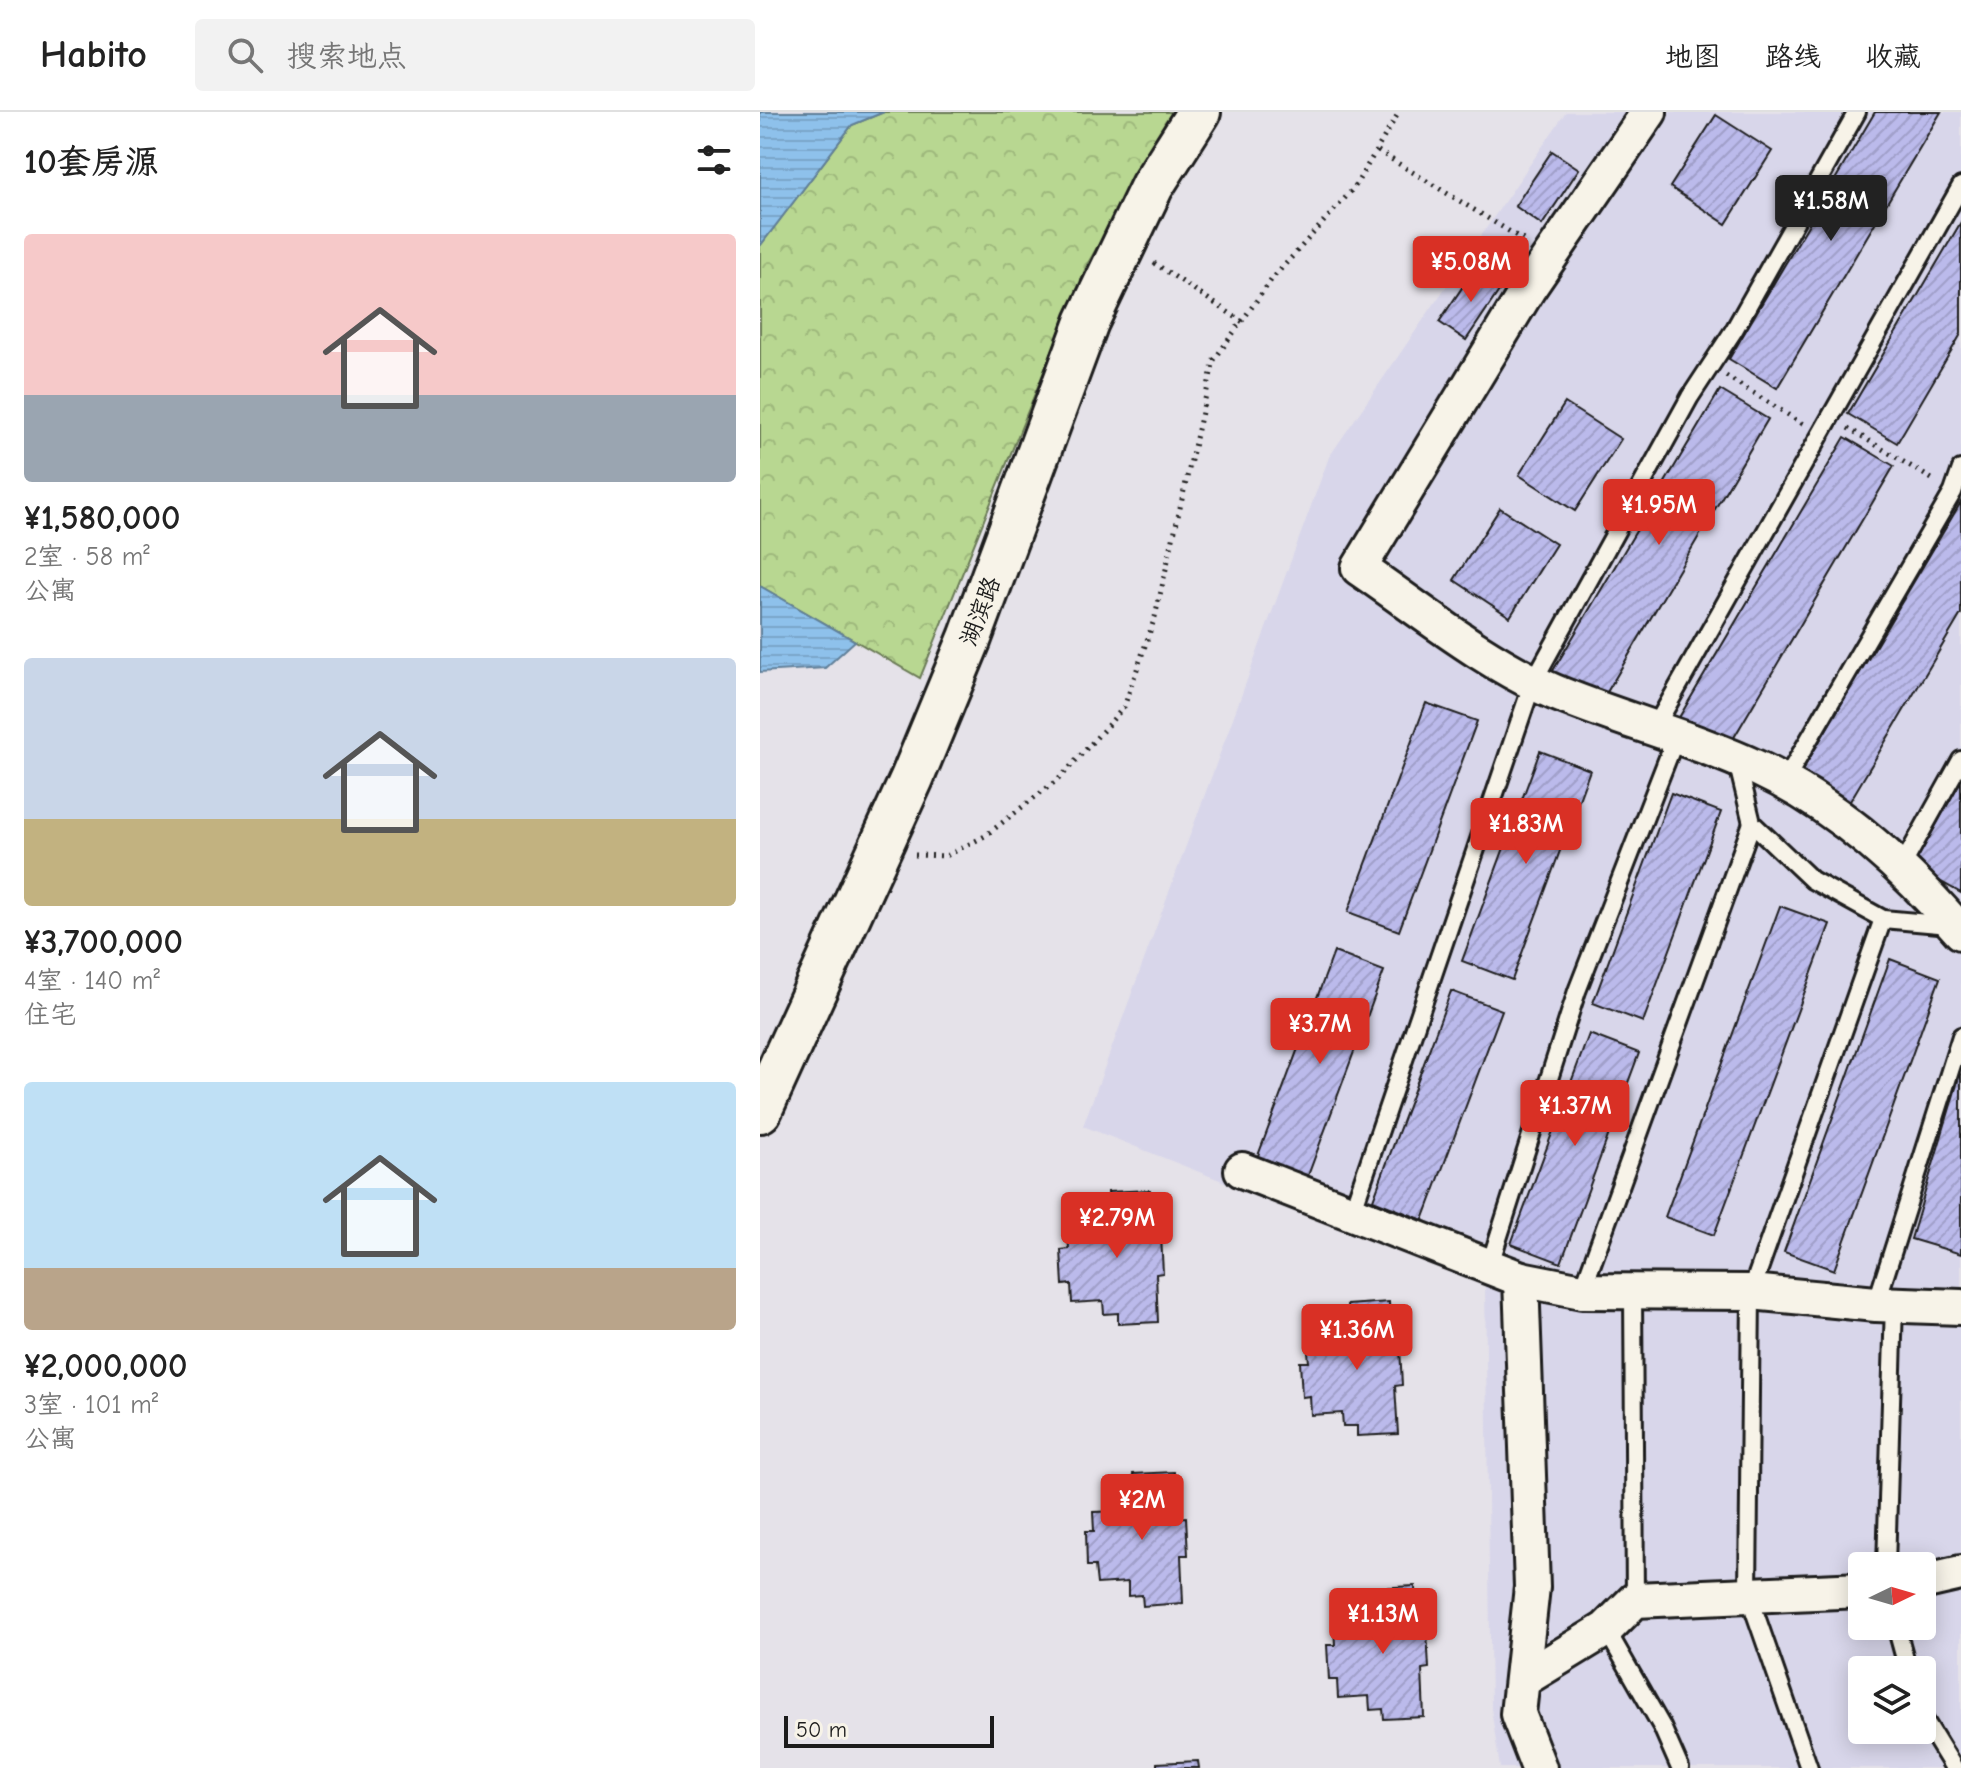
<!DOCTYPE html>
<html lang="zh">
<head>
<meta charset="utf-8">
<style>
  :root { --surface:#fff; --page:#f2f2f2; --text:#222; --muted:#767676; --line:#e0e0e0; --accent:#d93025 }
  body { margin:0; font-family:"Comic Neue","LXGW WenKai TC",sans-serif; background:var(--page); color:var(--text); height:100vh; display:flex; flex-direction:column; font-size:30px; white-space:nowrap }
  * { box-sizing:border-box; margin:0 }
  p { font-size:26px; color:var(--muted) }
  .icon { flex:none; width:44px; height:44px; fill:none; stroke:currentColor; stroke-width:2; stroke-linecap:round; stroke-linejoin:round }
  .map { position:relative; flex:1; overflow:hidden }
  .details { display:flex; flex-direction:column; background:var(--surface); width:760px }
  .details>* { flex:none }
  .needle { width:52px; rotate:85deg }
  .fabs { position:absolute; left:1088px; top:1440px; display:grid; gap:16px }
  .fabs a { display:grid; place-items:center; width:88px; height:88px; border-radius:8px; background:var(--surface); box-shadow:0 4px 20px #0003; font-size:40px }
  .scale { position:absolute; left:24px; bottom:20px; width:210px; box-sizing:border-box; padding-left:8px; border:4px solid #1c1c1c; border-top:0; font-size:22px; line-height:28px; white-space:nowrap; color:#1c1c1c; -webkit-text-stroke:6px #f7f3e8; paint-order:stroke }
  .price { position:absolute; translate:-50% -68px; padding:0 18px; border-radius:8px; background:var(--accent); color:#fff; font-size:26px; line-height:52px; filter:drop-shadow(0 2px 4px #0008) }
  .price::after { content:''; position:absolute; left:50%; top:48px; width:24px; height:18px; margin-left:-12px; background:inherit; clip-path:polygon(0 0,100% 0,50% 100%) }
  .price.selected { background:#222; color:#fff }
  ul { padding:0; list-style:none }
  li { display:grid; align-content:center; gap:16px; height:424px; padding:0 24px }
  li span { display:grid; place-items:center; height:248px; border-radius:8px; color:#555 }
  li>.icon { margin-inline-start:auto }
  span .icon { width:144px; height:144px; fill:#fffc; stroke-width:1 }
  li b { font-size:34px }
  h2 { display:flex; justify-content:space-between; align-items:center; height:96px; padding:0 24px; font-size:34px }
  header { display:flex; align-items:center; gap:48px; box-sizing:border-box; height:112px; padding:0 40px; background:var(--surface); border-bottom:2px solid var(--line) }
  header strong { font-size:38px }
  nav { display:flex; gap:44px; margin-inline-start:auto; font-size:28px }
  .search { width:560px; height:72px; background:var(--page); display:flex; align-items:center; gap:20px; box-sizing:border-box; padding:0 28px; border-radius:8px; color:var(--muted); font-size:30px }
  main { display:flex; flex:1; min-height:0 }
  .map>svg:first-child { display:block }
  .built { fill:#d8d6ea; fill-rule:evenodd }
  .forest { fill:url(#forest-crowns); stroke:#6a7a56; stroke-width:2 }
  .water { fill:url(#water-rules); stroke:#607f98; stroke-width:2 }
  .building { fill:url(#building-hatch); stroke:#1c1c1c; stroke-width:2 }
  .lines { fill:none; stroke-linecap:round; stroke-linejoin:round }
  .service-casing { stroke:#1c1c1c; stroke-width:22 }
  .minor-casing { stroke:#1c1c1c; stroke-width:40 }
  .tertiary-casing { stroke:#1c1c1c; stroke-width:48 }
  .path { stroke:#1c1c1c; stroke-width:5; stroke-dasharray:2 6; stroke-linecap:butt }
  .service { stroke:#f7f3e8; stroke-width:16 }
  .minor { stroke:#f7f3e8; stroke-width:34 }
  .tertiary { stroke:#f7f3e8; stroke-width:42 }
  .labels { text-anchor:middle; stroke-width:8; stroke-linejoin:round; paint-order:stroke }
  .street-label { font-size:24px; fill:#1c1c1c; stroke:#f7f3e8 }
</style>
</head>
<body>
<header>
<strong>Habito</strong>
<div class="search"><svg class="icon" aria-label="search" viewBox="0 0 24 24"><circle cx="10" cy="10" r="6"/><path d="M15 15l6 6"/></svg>搜索地点</div>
<nav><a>地图</a><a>路线</a><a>收藏</a></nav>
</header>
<main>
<section class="details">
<h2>10套房源<svg class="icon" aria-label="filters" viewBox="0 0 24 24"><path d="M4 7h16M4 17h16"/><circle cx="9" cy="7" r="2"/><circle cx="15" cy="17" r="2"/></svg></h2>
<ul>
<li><span style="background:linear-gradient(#f6c9c9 65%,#9aa5b1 0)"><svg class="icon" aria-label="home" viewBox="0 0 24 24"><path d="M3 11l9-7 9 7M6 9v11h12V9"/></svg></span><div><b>¥1,580,000</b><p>2室 · 58 m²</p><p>公寓</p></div></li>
<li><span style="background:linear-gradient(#c9d6e8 65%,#c2b280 0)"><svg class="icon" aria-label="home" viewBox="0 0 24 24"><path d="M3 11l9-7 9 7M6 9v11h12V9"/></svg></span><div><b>¥3,700,000</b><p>4室 · 140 m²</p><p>住宅</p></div></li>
<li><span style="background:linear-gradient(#bfe0f5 75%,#b9a48a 0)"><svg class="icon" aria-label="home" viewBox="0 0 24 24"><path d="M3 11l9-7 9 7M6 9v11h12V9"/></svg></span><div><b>¥2,000,000</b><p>3室 · 101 m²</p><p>公寓</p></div></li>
</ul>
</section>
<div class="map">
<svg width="1201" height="1656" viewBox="0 0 1201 1656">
  <defs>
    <pattern id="forest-crowns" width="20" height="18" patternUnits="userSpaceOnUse" patternTransform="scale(2)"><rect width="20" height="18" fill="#b8d791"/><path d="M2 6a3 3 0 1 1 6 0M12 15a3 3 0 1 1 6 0" fill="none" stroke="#9eb87c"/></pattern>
    <pattern id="water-rules" width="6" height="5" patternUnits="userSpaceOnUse" patternTransform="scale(2)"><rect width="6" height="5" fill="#8ec1eb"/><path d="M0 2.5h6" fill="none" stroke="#7aa5c9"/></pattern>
    <pattern id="building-hatch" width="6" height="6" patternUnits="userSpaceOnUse" patternTransform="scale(2)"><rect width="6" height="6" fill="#bbbaeb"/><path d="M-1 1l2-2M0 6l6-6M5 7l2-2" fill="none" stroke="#a09fc9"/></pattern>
  </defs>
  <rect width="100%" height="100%" fill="#e5e2e9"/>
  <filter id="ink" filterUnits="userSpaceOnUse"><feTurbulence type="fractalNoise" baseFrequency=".0125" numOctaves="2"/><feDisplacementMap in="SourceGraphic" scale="16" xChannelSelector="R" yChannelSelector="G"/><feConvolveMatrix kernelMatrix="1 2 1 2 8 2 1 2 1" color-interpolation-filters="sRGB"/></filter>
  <g filter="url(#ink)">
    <path class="built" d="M806,0H1201V1656H740L731,1596L725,1173L323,1014L569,345ZM1102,1454H1162V1514H1102ZM1102,1558H1162V1618H1102Z"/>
    <path class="forest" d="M124,0H415L327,153L160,566L0,474V134L92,13Z"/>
    <g class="water">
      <path d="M0,0H124L92,13L0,134Z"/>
      <path d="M0,474L95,529L65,556L0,560Z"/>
    </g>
    <g class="building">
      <path d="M1115,0H1181L1017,276L969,247Z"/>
      <path d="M956,3L1012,39L966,112L910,75Z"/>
      <path d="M792,39L819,57L782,113L755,94Z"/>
      <path d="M1201,110V222L1137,331L1088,302Z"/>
      <path d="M716,155L743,173L706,228L679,210Z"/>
      <path d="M960,278L1008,307L840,592L791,562Z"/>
      <path d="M805,291L861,327L815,399L759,363Z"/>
      <path d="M1085,325L1134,354L966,639L917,609Z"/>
      <path d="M1201,390V502L1089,691L1040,662Z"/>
      <path d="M740,396L796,432L750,505L694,468Z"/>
      <path d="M666,591L717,609L639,819L588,800Z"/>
      <path d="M780,639L830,658L752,868L702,849Z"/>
      <path d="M1201,668V781L1153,754Z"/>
      <path d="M911,681L961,700L883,910L833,891Z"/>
      <path d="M1020,794L1070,812L954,1123L905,1105Z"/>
      <path d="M574,840L624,859L546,1069L496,1049Z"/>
      <path d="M1130,847L1180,866L1074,1158L1024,1140Z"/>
      <path d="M691,879L742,898L663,1108L613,1088Z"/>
      <path d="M829,922L879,941L801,1151L751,1132Z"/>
      <path d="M1200,962L1201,963V1142L1151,1127Z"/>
      <path d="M390,1078L392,1124H401L403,1161L396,1162L398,1210L358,1212V1201L344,1202L343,1189L312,1191L311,1172L303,1173L301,1138L309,1137L308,1119L336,1117L335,1103L349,1102L348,1080Z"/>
      <path d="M629,1190L631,1236H640L642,1273L635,1274L638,1322L597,1324V1314H583L582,1301L551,1303L550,1284L542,1285L540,1250H549L547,1231L575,1230V1215L589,1214L587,1193Z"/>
      <path d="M414,1360L416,1406L426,1405L428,1443H421L423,1491L383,1494L382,1483L368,1484V1470L337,1472L335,1454H327L326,1419H334L333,1400L361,1399L360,1384L374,1383L373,1362Z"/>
      <path d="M655,1474L657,1520L667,1519L669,1556L662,1557L664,1605L624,1607L623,1597L610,1598L609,1584L578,1586L577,1568H569L567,1533H575L574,1514L602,1513L601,1498L615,1497L614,1476Z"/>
      <path d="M438,1649L439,1656H397V1651Z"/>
    </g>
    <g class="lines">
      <g class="service-casing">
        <g id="service">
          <path d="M894,617L1201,74"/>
          <path d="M977,649L992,711L1052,768L1123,807L1190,813"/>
          <path d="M1023,672L1193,380L1201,357"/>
          <path d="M1141,756L1201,648"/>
          <path d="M592,1100L773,570L930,285L974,218L1097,0"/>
          <path d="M729,1155L817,879L916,625"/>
          <path d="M822,1179L992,711"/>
          <path d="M873,1181L875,1488"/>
          <path d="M1116,1192L1201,924"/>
          <path d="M1126,1454L1134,1192"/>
          <path d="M1136,1514L1148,1558"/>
          <path d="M846,1517L902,1615L920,1656"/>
          <path d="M1162,1604L1194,1656"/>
          <path d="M1049,1656L988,1481L991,1180L1123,807"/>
        </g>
      </g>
      <g class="minor-casing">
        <g id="minor">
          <path d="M889,0L768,177L599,456C662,499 724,550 794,580C861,608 933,626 999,657C1078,694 1144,754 1201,820"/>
          <path d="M482,1058L761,1167L822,1179L991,1180L1116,1192L1201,1195"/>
          <path d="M761,1167L772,1475L758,1602L779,1656"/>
          <path d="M1162,1470L1201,1461"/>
          <path d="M764,1567L846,1517L875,1488L1102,1478"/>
        </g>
      </g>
      <g class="tertiary-casing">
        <path id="tertiary" d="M0,999L152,666L210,526L327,210L392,74L439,0"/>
      </g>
      <g class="path">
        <path d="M618,39L765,129"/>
        <path d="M394,151L483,210"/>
        <path d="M966,264L1043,312"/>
        <path d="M1088,316L1175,369"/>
        <path d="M155,743L186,744L225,724L301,665L364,595L395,505L454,248L512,167L594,76L639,0"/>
      </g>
      <use href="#service" class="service"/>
      <use href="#minor" class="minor"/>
      <use href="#tertiary" class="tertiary"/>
    </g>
  </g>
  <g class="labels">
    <g class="street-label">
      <text transform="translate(220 499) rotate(-69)" y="8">湖滨路</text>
    </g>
  </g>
</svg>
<div class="fabs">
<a><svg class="needle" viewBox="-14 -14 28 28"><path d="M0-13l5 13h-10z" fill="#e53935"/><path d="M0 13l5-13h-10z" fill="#767676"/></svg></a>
<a><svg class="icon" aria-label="layers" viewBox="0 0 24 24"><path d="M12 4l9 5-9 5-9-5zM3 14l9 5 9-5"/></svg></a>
</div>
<div class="scale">50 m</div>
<b class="price selected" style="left:1071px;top:131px">¥1.58M</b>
<b class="price" style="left:711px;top:192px">¥5.08M</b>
<b class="price" style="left:899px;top:435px">¥1.95M</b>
<b class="price" style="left:766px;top:754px">¥1.83M</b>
<b class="price" style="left:560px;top:954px">¥3.7M</b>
<b class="price" style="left:815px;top:1036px">¥1.37M</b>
<b class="price" style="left:357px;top:1148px">¥2.79M</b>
<b class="price" style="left:597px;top:1260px">¥1.36M</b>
<b class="price" style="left:382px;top:1430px">¥2M</b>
<b class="price" style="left:623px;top:1544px">¥1.13M</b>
</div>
</main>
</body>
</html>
